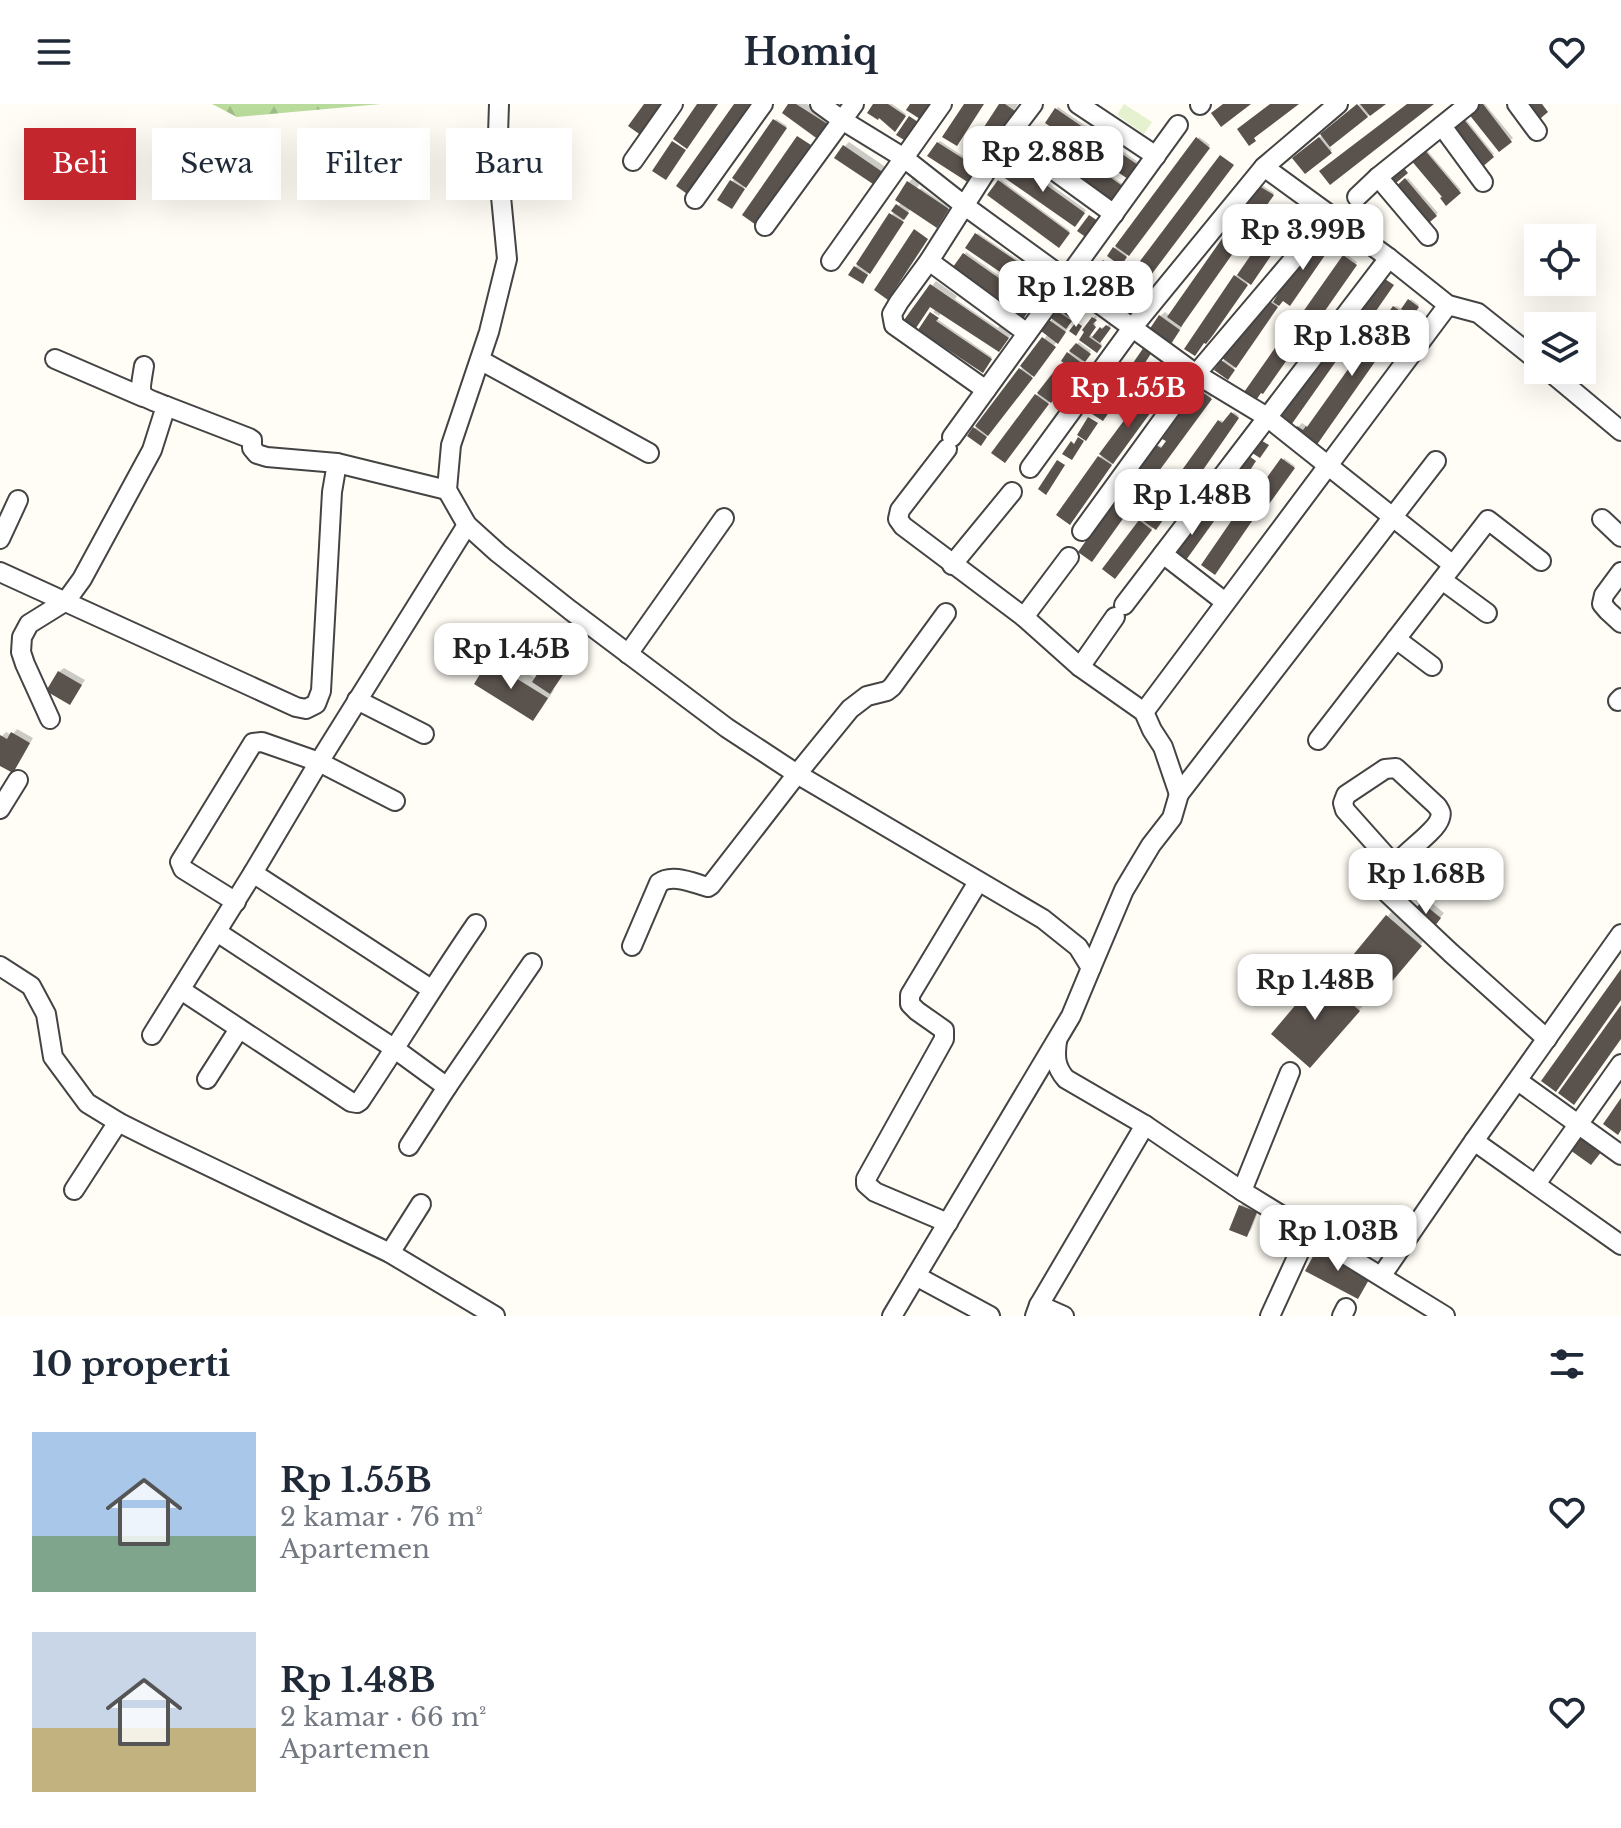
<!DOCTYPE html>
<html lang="id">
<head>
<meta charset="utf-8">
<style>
  :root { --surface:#fff; --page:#f6f6f7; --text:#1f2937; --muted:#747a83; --accent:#c4262e }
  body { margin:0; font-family:"Libre Baskerville",serif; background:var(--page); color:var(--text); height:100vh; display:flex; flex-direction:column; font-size:30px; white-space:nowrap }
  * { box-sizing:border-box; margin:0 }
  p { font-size:26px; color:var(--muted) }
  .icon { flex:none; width:44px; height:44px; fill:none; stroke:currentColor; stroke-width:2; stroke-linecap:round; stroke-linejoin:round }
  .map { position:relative; height:1212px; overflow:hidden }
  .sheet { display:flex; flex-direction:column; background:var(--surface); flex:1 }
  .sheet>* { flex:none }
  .guide { position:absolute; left:24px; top:24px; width:800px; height:72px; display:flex; gap:16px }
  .buttons { position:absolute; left:1524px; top:120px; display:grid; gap:16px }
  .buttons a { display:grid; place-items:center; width:72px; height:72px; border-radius:0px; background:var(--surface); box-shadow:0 8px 32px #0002; font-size:40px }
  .price { position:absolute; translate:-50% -68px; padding:0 18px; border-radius:16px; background:#fff; color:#222; font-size:26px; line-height:52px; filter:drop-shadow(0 2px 4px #0008) }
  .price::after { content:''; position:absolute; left:50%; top:48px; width:24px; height:18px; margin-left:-12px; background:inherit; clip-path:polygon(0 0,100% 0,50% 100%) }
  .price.selected { background:var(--accent); color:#fff }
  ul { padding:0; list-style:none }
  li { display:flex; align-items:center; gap:24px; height:200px; padding:0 32px }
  li span { display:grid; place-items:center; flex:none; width:224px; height:160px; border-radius:0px; color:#555 }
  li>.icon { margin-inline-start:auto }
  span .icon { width:96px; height:96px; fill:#fffc; stroke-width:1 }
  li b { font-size:34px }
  h2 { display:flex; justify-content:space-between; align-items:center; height:96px; padding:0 32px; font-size:34px }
  .tag { padding:0 28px; border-radius:0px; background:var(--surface); box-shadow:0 8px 32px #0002; font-size:28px; line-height:72px }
  .tag.selected { background:var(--accent); color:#fff }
  header { display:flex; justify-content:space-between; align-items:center; height:104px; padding:0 32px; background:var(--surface); font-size:36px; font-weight:700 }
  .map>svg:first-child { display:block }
  .forest { fill:url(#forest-firs) }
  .pitch { fill:#e6f2cf }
  .shadow { fill:#0003 }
  .building { fill:#5a524d }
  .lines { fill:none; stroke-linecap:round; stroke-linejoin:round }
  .minor-casing { stroke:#444; stroke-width:22 }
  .minor { stroke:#fff; stroke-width:18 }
</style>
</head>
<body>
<header><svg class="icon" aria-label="menu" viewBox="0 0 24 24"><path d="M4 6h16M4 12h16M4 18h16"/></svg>Homiq<svg class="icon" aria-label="heart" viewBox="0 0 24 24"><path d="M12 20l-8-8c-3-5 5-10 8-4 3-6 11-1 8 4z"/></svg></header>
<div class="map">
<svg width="1621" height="1212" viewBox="0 0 1621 1212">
  <defs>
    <pattern id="forest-firs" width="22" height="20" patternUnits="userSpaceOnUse" patternTransform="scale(2)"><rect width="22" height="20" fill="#b9dc9c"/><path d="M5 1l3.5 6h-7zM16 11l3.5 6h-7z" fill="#9ebc85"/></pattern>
  </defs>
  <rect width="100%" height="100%" fill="#fffdf5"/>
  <path class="forest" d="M212,0H381L237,13Z"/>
  <path class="pitch" d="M1124,0L1152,18L1144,30L1117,11Z"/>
  <g class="shadow">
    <path d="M790,0H807L832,16L824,29Z"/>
    <path d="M875,0H892L906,10L895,25Z"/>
    <path d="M1002,0H1018L983,54Z"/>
    <path d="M1360,0H1383L1329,42L1332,46L1305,67L1295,54Z"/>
    <path d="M1482,0H1485L1513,34L1499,45Z"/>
    <path d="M1058,3L1141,60L1132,73L1048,18Z"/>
    <path d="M1464,13L1494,50L1481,61L1451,24Z"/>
    <path d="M776,15L787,22L731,102L720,95Z"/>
    <path d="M1042,22L1124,81L1113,96L1031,37Z"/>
    <path d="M1199,33L1210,41L1121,159L1110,151Z"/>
    <path d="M940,37L978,62L970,75L938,39Z"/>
    <path d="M849,38L887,64L880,75L844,43Z"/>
    <path d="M1425,44L1461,86L1446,99L1444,93L1412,55Z"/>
    <path d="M1016,56L1086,106L1075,121L1005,71Z"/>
    <path d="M913,74L920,79L907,99H912L921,84L949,103L938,120L911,104L864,176L851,170L901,98L908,79Z"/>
    <path d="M1408,74L1438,109L1425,120L1395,86Z"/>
    <path d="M1001,76L1070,127L1059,141L990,90Z"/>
    <path d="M1262,81L1274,89L1182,220L1183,221L1175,233L1160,212L1165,208L1170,212Z"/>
    <path d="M1287,102L1298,110L1252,177H1249L1214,227L1235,172L1237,171L1239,172Z"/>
    <path d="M978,129L1049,177L1040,190L968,144Z"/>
    <path d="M1321,131L1332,139L1290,200L1287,188L1228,273L1223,257L1267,193L1275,199Z"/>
    <path d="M966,148L1023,189L1013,202L956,162Z"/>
    <path d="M1346,150L1357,158L1271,277L1292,222L1294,220L1296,222Z"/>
    <path d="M936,177L957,192L955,195L998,224L1000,221L1012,229L1004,241L942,208L939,212L933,208L936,205L932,182Z"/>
    <path d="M1411,195L1419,201L1413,209L1408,208L1315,339L1298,323L1302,319L1308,323L1394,203L1396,202L1403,206Z"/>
    <path d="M1071,199L1076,203L1068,212L1072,215L1067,221L1069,223L1055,240L1035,268L982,338L970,331L1048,230L1043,227L1058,208L1059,206L1063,209Z"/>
    <path d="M931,211L992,253L982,267L921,225Z"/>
    <path d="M1095,212L1097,213L1093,218L1096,220L1089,230L1094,234L1103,223L1105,225L1109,220L1111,222L1099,238L1102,240L1097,246L1082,235L1085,226Z"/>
    <path d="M1079,238L1091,247L1076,266L1063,256Z"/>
    <path d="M1062,260L1072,268L1005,356L1037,291Z"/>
    <path d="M1169,260L1181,268L1158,296L1070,419L1059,411L1144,292L1146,290L1147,292Z"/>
    <path d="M1119,275L1126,280L1113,297L1114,298L1105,313V295Z"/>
    <path d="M1201,284L1212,292L1105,436L1081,447L1158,342L1159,341L1164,344L1169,337L1165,334Z"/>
    <path d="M1234,308L1239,312L1197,372H1193L1157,421L1154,422L1115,473L1140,417H1143L1179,367L1181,365L1183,367L1219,317L1221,316L1225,319Z"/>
    <path d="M1284,354L1295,362L1261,410H1256L1204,461L1237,411L1239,410L1245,414L1251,406L1248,404Z"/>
    <path d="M596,522L552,585L554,586L540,607L533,615L476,579L490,558L497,551L536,575Z"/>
    <path d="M64,564L85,576L70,599L59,568Z"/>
    <path d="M17,625L33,634L17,662L13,667L0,659V634L6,628L12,631Z"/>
    <path d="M1427,795L1444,809L1435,820L1414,810Z"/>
    <path d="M1394,805L1427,833L1396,871L1387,813Z"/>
    <path d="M1332,864L1368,896L1320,951L1322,874Z"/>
    <path d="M1245,1097L1260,1103L1251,1126L1246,1131L1240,1102Z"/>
  </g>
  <g class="building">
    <path d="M644,0H665L642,32L628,22Z"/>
    <path d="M697,0H718L687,45L673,35Z"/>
    <path d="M734,0H749L753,2L690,92L676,82Z"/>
    <path d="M788,0H796L829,21L819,36L782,9Z"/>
    <path d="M873,0H888L906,12L895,28L879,14L878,16L867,9Z"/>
    <path d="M910,0H930L920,15L906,6Z"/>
    <path d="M964,0H984L957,42L942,33Z"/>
    <path d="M999,0H1005L1015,7L981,58L967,49Z"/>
    <path d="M1223,0H1251L1221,23L1211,9Z"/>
    <path d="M1270,0H1299L1254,34L1256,37L1249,42L1237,25Z"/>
    <path d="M1357,0L1368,13L1330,43L1320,30Z"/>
    <path d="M1360,0H1386L1370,12Z"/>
    <path d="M1407,0H1434L1330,81L1319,67Z"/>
    <path d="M1480,0H1483L1512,38L1499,48L1468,9Z"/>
    <path d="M1520,0H1542L1548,8L1535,19Z"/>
    <path d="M1055,4L1141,63L1131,77L1045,19Z"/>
    <path d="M909,12L921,20L909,39L896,31Z"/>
    <path d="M1462,13L1494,53L1481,64L1449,24Z"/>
    <path d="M773,15L787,24L746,84L732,74Z"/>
    <path d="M1038,23L1124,83L1113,98L1028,38Z"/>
    <path d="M797,32L811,41L756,121L742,111Z"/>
    <path d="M1196,33L1210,44L1129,152L1115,142Z"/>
    <path d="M1319,33L1332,49L1305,70L1292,54Z"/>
    <path d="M672,37L686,46L666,76L652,67Z"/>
    <path d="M937,38L978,64L969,79L927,52Z"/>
    <path d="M843,41L884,69L876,82L834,54Z"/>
    <path d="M1423,44L1461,89L1446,102L1440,94L1442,93L1410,55Z"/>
    <path d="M1220,51L1234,61L1145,179L1131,169Z"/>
    <path d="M1013,57L1085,109L1075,123L1002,72Z"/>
    <path d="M1400,59L1408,69L1390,84L1382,75Z"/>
    <path d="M1405,74L1437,112L1424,123L1392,86Z"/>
    <path d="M730,76L745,85L732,105L717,96Z"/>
    <path d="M998,76L1070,129L1059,144L987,91Z"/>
    <path d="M907,77L949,105L937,124L895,96Z"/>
    <path d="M1259,82L1274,91L1181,223L1167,213Z"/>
    <path d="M896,100L909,109L904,116L891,107Z"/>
    <path d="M1284,103L1298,112L1251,181L1237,171Z"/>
    <path d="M889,109L904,118L870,170L856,160Z"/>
    <path d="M1089,111L1098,117L1087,134L1077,127Z"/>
    <path d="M914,125L928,135L888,196L874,186Z"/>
    <path d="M975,129L1049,179L1038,194L965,144Z"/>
    <path d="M1318,131L1332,141L1290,202L1283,197L1279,202L1273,198L1276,193Z"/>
    <path d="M1113,143L1127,153L1121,162L1107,152Z"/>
    <path d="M963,149L1023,191L1013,205L953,163Z"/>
    <path d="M1343,151L1357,161L1322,211L1305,230L1263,290L1261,289L1254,299L1242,291L1291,221L1293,222Z"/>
    <path d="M1103,156L1119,170L1109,184L1093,169Z"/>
    <path d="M854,162L868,171L863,180L848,171Z"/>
    <path d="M1122,170L1129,176L1117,193L1109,187Z"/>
    <path d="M1234,171L1248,181L1213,231L1206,240L1204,239L1195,252L1184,245Z"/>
    <path d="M1379,171L1394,181L1346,250L1333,240Z"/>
    <path d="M1131,178L1143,187L1132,202L1120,193Z"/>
    <path d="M930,180L1009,234L999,248L930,203L916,224L904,216Z"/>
    <path d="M1025,193L1034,199L1021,218L1012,211Z"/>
    <path d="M1264,194L1278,203L1236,264L1222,254Z"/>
    <path d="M1408,195L1419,203L1412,213L1401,205Z"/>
    <path d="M1068,199L1076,205L1070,214L1062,208Z"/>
    <path d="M1393,202L1407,212L1316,342L1293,328L1297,322L1303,326L1306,322L1307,323Z"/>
    <path d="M1056,206L1072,217L1066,225L1051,214Z"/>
    <path d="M930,208L939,214L936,217L992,255L983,269L918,226Z"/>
    <path d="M1159,211L1180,226L1171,240L1149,226Z"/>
    <path d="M1092,213L1097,216L1093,220L1096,223L1089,233L1102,242L1097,249L1079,236L1084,228L1082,226Z"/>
    <path d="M1049,216L1066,228L1058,240L1041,227Z"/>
    <path d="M1076,218L1082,222L1076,232L1069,227Z"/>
    <path d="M1106,221L1111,224L1100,239L1092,233L1100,223L1102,225Z"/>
    <path d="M1042,233L1056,243L1034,273L1020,262Z"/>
    <path d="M1076,239L1091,250L1085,258L1069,247Z"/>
    <path d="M1144,243L1152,248L1132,279L1121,272L1130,258L1133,259Z"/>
    <path d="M1325,244L1339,253L1289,324L1276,315Z"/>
    <path d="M1067,248L1083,260L1077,269L1061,257Z"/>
    <path d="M1221,256L1235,266L1228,276L1214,266Z"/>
    <path d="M1059,261L1072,271L1051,299L1037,289Z"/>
    <path d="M1166,261L1181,270L1160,300L1146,291Z"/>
    <path d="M1019,264L1033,274L988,332L975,322Z"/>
    <path d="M1116,276L1126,282L1116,297L1106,291Z"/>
    <path d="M1198,285L1212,295L1134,401L1120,391L1156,341L1161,344L1166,337L1162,335Z"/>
    <path d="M1035,290L1049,300L1005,359L991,349Z"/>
    <path d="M1143,291L1156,301L1113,360L1099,350Z"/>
    <path d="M1103,293L1114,301L1103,317L1092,310Z"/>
    <path d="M1231,308L1239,314L1196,376L1182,366L1218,316L1222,319Z"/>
    <path d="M1088,313L1098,319L1086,337L1077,331Z"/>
    <path d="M973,323L987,333L981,342L967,332Z"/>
    <path d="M1078,333L1084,337L1072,356L1062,350L1071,337L1074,340Z"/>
    <path d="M1257,334L1269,341L1260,354L1249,347Z"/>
    <path d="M1242,347L1256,357L1223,408L1208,399Z"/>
    <path d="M1098,352L1112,361L1070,421L1056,411Z"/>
    <path d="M1281,354L1295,364L1259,414L1256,412L1250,420L1215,471L1201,461L1236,410L1242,415L1248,406L1245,404Z"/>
    <path d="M1057,356L1065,361L1046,391L1038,385Z"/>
    <path d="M1178,366L1191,376L1156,426L1142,416Z"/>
    <path d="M1118,391L1132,402L1092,458L1078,448Z"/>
    <path d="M1203,403L1217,413L1181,463L1167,453Z"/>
    <path d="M1139,416L1152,426L1115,475L1102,465Z"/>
    <path d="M572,517L591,529L550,590L532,578Z"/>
    <path d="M488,557L548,594L533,617L474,580Z"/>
    <path d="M58,567L82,581L70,601L46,587Z"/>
    <path d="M11,628L30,639L13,669L0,662V631L7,635Z"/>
    <path d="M1421,798L1441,814L1431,827L1411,810Z"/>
    <path d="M1386,811L1422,842L1389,881L1353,851Z"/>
    <path d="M1621,865V896L1556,988L1541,977Z"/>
    <path d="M1320,872L1360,907L1310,964L1271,930Z"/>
    <path d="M1621,901V935L1574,1001L1558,989Z"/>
    <path d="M1621,994V1026L1618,1031L1603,1020Z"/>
    <path d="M1580,1032L1602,1047L1591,1061L1570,1046Z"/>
    <path d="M1239,1101L1257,1108L1247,1133L1229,1126Z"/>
    <path d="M1318,1143L1371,1172L1358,1195L1305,1167Z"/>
  </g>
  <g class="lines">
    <g class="minor-casing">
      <g id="minor">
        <path d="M499,0L498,31L499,72L507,155L489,228L451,341L448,374L447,386L467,421L498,449L570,506L727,624L797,670L1043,815L1078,843L1091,864L1071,912L892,1212"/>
        <path d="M820,0L842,16L904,54L965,102L1196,270L1267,313L1453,461"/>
        <path d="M1078,0L1156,52"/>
        <path d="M1517,0L1537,27"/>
        <path d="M1200,1L1201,0"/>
        <path d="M1442,22L1483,78"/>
        <path d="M1008,33L1114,110"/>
        <path d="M633,57L673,0"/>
        <path d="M1264,63L1389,154L1448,201L1478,209L1538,257"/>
        <path d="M1378,73L1428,132"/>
        <path d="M1357,93L1378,73L1469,0"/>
        <path d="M695,95L763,0"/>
        <path d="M765,122L854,0"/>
        <path d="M831,157L942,0"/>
        <path d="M929,157L1027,229"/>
        <path d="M55,255L143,293"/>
        <path d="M480,256L649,349"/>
        <path d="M1548,266L1621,327"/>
        <path d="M986,286L894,221L892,210L899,198L929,157L1008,33L1033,0"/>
        <path d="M166,302L249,334L252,336V344L257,350L267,353L337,359L447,386"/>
        <path d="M952,333L1178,21"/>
        <path d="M947,345L900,406L898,415L903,422L1024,513L1080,563L1144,608L1152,626L1163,643L1179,690"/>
        <path d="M1030,364L1132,224L1264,63L1338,0"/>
        <path d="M1602,415L1621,433"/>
        <path d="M1082,427L1196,270L1331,111"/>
        <path d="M0,435L18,396"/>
        <path d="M1163,450L1225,498"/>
        <path d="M952,461L1012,388"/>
        <path d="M0,468L296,603L306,605L316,600L321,587L332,388L337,359"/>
        <path d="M1621,468L1604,491L1602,500L1608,507L1621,519"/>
        <path d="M1442,476L1487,509"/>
        <path d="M1124,501L1389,154"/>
        <path d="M1024,513L1069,453"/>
        <path d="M1396,535L1432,562"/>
        <path d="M628,550L724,414"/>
        <path d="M1080,563L1115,513"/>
        <path d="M357,596L424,630"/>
        <path d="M1618,597L1621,594"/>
        <path d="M1144,608L1448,201"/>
        <path d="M50,615L25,560L21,548L22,533L29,520L66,497L82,475L152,346L166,302C137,291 139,293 144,262"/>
        <path d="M1318,636L1488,416L1541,457"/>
        <path d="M0,705L18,676"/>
        <path d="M1395,762L1345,706L1343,699L1346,691L1385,665L1396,664L1437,702C1440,707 1442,708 1440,714C1438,721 1433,725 1428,730C1413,745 1387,762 1382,784L1451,849L1547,935"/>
        <path d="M253,769L431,885"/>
        <path d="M236,798L183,765L180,758L253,639L262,638L319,658L395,697"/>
        <path d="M217,828L395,945L447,983"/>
        <path d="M632,842L659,779C672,769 693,779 708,783L711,781L797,670L850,605L867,592L887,587L892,583L946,509"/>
        <path d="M0,862L31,882L46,910L53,953L87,999L118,1018L154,1036L390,1149L495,1212"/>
        <path d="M1091,864L1124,786L1151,741L1172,714L1179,690L1436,357"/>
        <path d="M181,886L351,998L357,999L360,997C399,939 436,878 476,820"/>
        <path d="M152,931L253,769L319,658L467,421"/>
        <path d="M1057,937C1055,952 1055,963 1066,975L1145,1021L1242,1087L1445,1212"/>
        <path d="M207,975L239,925"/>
        <path d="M1518,977L1621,1051"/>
        <path d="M1474,1037L1621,1141"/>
        <path d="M409,1042L447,983L532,859"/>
        <path d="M1536,1080L1621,960"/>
        <path d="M74,1086L118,1018"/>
        <path d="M1242,1087L1290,968"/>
        <path d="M948,1119L875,1088L866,1080V1075L944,935V926L917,907L910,900V891L978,778"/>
        <path d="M390,1149L421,1100"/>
        <path d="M1382,1171L1474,1037L1621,830"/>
        <path d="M916,1172L990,1212"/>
        <path d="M1039,1201L1064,1212"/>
        <path d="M1035,1212L1039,1201L1145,1021"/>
        <path d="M1270,1212L1309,1127"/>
        <path d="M1342,1212L1346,1204"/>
      </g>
    </g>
    <use href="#minor" class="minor"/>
  </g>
</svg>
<div class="buttons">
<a><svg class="icon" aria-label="locate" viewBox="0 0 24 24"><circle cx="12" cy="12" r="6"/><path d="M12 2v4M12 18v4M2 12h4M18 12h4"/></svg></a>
<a><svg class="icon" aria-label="layers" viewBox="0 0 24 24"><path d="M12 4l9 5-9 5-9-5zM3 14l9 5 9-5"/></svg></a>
</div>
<b class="price" style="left:1043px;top:90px">Rp 2.88B</b>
<b class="price" style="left:1303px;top:168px">Rp 3.99B</b>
<b class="price" style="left:1076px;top:225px">Rp 1.28B</b>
<b class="price" style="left:1352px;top:274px">Rp 1.83B</b>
<b class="price selected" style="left:1128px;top:326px">Rp 1.55B</b>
<b class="price" style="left:1192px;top:433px">Rp 1.48B</b>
<b class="price" style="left:511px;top:587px">Rp 1.45B</b>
<b class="price" style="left:1426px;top:812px">Rp 1.68B</b>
<b class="price" style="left:1315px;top:918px">Rp 1.48B</b>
<b class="price" style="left:1338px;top:1169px">Rp 1.03B</b>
<div class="guide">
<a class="tag selected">Beli</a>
<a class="tag">Sewa</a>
<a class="tag">Filter</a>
<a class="tag">Baru</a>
</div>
</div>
<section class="sheet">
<h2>10 properti<svg class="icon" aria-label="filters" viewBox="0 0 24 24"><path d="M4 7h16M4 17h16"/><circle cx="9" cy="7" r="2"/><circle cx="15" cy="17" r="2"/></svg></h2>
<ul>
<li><span style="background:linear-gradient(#a9c7e8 65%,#7fa58c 0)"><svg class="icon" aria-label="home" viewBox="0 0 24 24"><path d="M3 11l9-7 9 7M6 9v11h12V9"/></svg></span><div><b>Rp 1.55B</b><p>2 kamar · 76 m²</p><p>Apartemen</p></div><svg class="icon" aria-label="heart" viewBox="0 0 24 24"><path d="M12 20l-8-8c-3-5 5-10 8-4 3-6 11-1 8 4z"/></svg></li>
<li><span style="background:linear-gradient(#c9d6e8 60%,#c2b280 0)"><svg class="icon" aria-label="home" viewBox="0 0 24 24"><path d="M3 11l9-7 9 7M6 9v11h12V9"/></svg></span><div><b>Rp 1.48B</b><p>2 kamar · 66 m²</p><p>Apartemen</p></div><svg class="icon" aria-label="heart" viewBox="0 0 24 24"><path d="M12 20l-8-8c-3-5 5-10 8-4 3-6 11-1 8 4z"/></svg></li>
</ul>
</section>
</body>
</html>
